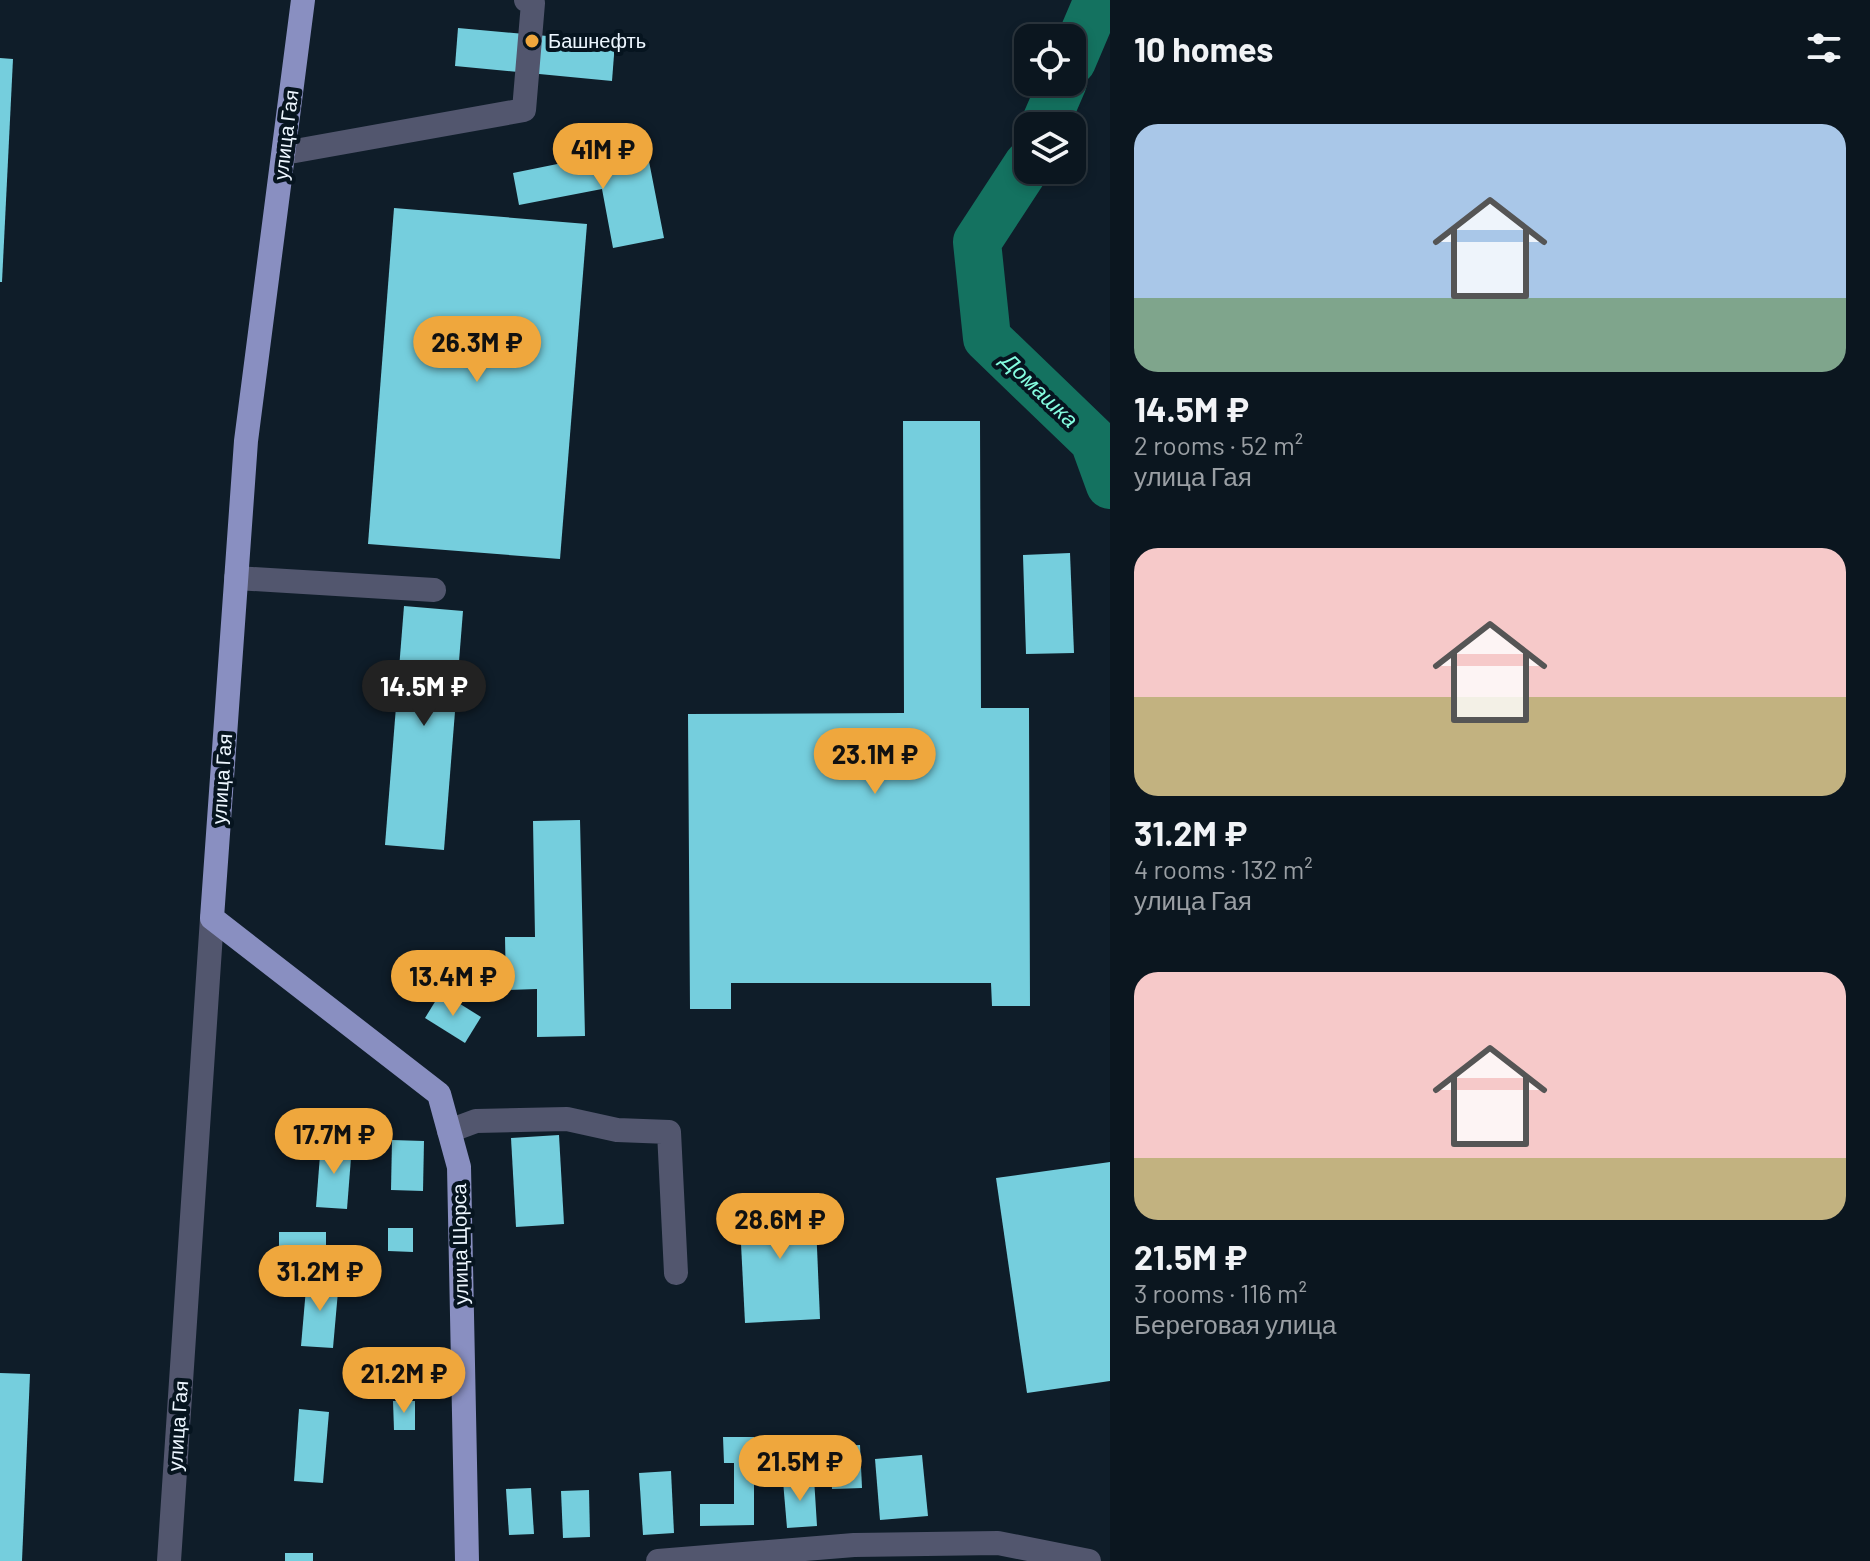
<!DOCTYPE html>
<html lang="en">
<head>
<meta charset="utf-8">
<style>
  :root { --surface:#0b161f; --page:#141f28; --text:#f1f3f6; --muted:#9a9fa4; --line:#2b353d; --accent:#efa73d }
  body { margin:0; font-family:Barlow,sans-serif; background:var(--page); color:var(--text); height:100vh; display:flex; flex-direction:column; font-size:30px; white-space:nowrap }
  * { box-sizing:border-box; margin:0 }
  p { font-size:26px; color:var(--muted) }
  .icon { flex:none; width:44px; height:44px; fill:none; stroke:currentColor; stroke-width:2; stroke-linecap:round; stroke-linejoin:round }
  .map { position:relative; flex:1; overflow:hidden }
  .sheet { display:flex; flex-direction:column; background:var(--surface); width:760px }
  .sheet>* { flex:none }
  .fabs { position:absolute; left:1014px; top:24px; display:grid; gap:16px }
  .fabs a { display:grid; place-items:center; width:72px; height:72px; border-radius:16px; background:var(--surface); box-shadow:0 4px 12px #0003,0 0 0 2px var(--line); font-size:40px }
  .price { position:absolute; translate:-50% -68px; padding:0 18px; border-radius:28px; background:var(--accent); color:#111; font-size:26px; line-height:52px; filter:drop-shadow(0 2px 4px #0008) }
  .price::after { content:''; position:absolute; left:50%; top:48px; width:24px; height:18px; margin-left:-12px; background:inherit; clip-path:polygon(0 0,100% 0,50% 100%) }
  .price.selected { background:#222; color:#fff }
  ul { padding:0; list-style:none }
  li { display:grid; align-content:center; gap:16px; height:424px; padding:0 24px }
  li span { display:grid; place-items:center; height:248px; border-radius:24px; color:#555 }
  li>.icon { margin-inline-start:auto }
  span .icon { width:144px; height:144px; fill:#fffc; stroke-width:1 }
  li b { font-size:34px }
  h2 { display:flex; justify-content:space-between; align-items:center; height:96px; padding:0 24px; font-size:34px }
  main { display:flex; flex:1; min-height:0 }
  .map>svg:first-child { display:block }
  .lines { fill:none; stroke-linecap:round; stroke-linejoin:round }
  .river { stroke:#147260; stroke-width:48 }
  .building { fill:#75cedd }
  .minor { stroke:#52566e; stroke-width:24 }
  .major { stroke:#898fc1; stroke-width:24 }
  .poi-dot { fill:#efa73d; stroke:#06141f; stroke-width:3 }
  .labels { text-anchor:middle; stroke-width:8; stroke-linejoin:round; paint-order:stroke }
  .poi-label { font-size:20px; fill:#edf6ff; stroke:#06141f; text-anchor:start }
  .street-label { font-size:20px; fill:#edf6ff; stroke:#06141f }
  .water-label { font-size:22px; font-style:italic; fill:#85fde0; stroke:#06141f }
</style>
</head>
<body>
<main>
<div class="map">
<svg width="1110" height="1561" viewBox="0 0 1110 1561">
  <rect width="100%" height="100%" fill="#0f1d29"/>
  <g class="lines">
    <g class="river">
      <path d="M1072,61L1098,0"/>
      <path d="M1044,126L1063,82"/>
      <path d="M1028,164L977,242L987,338L1094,441L1110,485"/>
    </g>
  </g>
  <g class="building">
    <path d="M458,28L615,42L612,81L455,66Z"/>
    <path d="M0,58L13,59L2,282H0Z"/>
    <path d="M646,146L664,238L613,248L602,189L519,205L513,173Z"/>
    <path d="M394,208L587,224L560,559L368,544Z"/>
    <path d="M903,421H980L981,708H1029L1030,1006H992L991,983H731V1009H690L688,714L904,713Z"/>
    <path d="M1070,553L1074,653L1026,654L1023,555Z"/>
    <path d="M404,606L463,611L444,850L385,845Z"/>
    <path d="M580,820L585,1036L537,1037V989L506,990L505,937H535L533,821Z"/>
    <path d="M441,992L481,1017L465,1043L425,1018Z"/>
    <path d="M559,1135L564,1224L516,1227L511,1138Z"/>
    <path d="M392,1140L424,1141L423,1191L391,1190Z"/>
    <path d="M321,1142L352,1145L347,1209L316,1207Z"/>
    <path d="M1110,1162V1381L1027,1393L996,1178Z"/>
    <path d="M815,1200L820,1319L745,1323L739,1204Z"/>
    <path d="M388,1228H413V1252L388,1251Z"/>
    <path d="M279,1232H326V1251L279,1250Z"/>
    <path d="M307,1277L339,1280L333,1348L301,1346Z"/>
    <path d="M0,1373L30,1374L22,1561H0Z"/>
    <path d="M393,1401H415V1430H394Z"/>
    <path d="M299,1409L329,1412L323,1483L294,1481Z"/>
    <path d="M723,1437H754V1525L700,1526V1504H734V1463H724Z"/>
    <path d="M860,1445L862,1488L832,1489L830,1446Z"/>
    <path d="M922,1455L928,1516L880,1520L875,1459Z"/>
    <path d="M671,1471L674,1533L643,1535L639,1473Z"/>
    <path d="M814,1478L817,1526L787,1528L783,1481Z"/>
    <path d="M531,1488L534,1534L509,1535L506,1489Z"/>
    <path d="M589,1490L590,1537L563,1538L561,1491Z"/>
    <rect x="285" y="1553" width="28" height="8"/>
  </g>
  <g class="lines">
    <g class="minor">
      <path d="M284,153L524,110L533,3L526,0"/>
      <path d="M236,578L434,590"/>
      <path d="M449,1131L476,1121L567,1119L617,1130L669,1132L676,1273"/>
      <path d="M169,1561L212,918"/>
      <path d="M658,1561L854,1545L998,1543L1089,1561"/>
    </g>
    <path class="major" d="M303,0L246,441L212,918L439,1094L459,1167L467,1561"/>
  </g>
  <circle class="poi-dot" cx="532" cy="41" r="8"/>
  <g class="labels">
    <g class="poi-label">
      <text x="548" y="48">Башнефть</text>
    </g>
    <g class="street-label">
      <text transform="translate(286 135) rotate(-83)" y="7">улица Гая</text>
      <text transform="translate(222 779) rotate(-86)" y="7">улица Гая</text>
      <text transform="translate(460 1244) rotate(-91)" y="7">улица Щорса</text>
      <text transform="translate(178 1426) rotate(-86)" y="7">улица Гая</text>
    </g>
    <g class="water-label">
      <text transform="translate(1040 390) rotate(44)" y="8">Домашка</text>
    </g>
  </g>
</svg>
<div class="fabs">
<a><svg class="icon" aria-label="locate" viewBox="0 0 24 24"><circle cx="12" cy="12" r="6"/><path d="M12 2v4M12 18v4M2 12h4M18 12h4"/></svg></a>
<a><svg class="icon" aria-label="layers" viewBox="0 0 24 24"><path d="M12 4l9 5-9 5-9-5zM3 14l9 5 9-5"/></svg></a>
</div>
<b class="price" style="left:603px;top:191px">41M ₽</b>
<b class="price" style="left:477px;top:384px">26.3M ₽</b>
<b class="price selected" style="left:424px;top:728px">14.5M ₽</b>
<b class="price" style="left:875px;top:796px">23.1M ₽</b>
<b class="price" style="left:453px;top:1018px">13.4M ₽</b>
<b class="price" style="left:334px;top:1176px">17.7M ₽</b>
<b class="price" style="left:780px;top:1261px">28.6M ₽</b>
<b class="price" style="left:320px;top:1313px">31.2M ₽</b>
<b class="price" style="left:404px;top:1415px">21.2M ₽</b>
<b class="price" style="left:800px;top:1503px">21.5M ₽</b>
</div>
<section class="sheet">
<h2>10 homes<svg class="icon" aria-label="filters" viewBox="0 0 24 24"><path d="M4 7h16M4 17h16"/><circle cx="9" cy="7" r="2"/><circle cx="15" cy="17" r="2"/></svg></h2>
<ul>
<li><span style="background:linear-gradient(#a9c7e8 70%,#7fa58c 0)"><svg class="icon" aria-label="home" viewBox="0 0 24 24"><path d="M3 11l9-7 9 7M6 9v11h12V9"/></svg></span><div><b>14.5M ₽</b><p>2 rooms · 52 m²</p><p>улица Гая</p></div></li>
<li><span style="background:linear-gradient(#f6c9c9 60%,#c2b280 0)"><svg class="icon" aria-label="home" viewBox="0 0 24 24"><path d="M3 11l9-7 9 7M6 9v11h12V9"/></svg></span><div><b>31.2M ₽</b><p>4 rooms · 132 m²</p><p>улица Гая</p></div></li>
<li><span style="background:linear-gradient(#f6c9c9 75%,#c2b280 0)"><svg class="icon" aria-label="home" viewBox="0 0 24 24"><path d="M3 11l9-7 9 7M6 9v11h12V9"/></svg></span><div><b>21.5M ₽</b><p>3 rooms · 116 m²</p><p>Береговая улица</p></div></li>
</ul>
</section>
</main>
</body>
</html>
